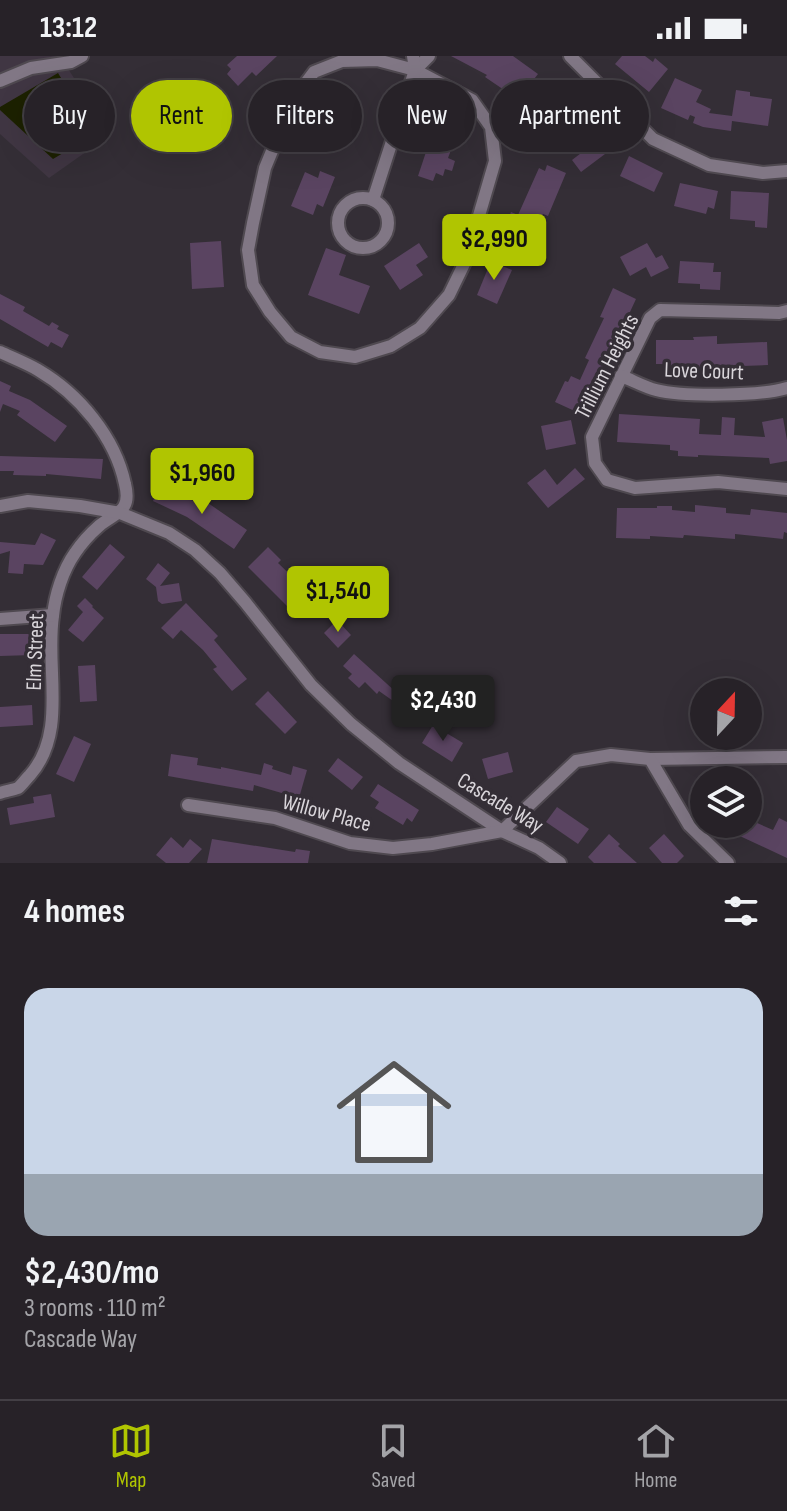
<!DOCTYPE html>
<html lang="en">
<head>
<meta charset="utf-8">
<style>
  :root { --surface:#272228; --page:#2f2a30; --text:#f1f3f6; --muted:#a4a4a8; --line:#433f45; --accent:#b0c501 }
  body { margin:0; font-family:"Sofia Sans Condensed",sans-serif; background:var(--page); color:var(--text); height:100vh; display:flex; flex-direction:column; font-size:30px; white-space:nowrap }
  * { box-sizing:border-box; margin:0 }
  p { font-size:26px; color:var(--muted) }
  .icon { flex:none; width:44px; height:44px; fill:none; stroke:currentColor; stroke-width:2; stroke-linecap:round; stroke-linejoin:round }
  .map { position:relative; height:807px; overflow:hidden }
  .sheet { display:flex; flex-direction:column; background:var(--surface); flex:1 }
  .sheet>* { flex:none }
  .top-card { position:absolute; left:24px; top:24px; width:740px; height:72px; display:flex; gap:16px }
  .needle { width:52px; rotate:22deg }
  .controls { position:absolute; left:690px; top:622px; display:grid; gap:16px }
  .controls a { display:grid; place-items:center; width:72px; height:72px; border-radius:50%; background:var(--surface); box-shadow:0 8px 32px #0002,0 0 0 2px var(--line); font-size:40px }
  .price { position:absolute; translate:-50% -68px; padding:0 18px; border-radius:8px; background:var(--accent); color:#111; font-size:26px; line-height:52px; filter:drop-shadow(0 2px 4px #0008) }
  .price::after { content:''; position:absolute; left:50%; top:48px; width:24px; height:18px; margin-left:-12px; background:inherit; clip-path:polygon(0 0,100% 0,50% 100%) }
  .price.current { background:#222; color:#fff }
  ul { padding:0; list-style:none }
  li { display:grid; align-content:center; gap:16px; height:424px; padding:0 24px }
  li+li { border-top:2px solid var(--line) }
  li span { display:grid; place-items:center; height:248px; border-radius:24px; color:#555 }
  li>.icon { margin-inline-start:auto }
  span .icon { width:144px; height:144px; fill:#fffc; stroke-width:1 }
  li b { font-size:34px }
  h2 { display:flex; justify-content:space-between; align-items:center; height:96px; padding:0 24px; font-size:34px }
  .tag { padding:0 28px; border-radius:36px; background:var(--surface); box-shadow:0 8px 32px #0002,0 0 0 2px var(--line); font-size:28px; line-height:72px }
  .tag.current { background:var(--accent); color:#111 }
  .status { display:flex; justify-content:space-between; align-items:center; height:56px; padding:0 40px; background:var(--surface); direction:ltr }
  .status svg { height:22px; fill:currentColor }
  .tab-bar { display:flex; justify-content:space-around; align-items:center; height:112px; border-top:2px solid var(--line); background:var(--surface); font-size:22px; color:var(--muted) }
  .tab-bar a { display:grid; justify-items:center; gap:4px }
  .tab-bar .current { color:var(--accent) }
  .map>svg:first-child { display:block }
  .built { fill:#403643 }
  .water { fill:#1c2100 }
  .building { fill:#5a4461 }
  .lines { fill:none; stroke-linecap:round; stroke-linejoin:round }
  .minor-casing { stroke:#4f4950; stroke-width:16 }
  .minor { stroke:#817785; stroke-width:12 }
  .labels { text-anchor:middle; stroke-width:7; stroke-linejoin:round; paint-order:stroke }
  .street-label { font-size:22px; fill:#dad6db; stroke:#342e36 }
</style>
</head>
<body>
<div class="status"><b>13:12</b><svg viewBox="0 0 49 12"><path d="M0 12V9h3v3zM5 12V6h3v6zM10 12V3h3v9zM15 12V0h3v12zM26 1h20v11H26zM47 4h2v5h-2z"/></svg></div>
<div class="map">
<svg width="787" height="807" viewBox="0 0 787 807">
  <rect width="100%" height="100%" fill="#342e36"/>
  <path class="built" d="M0,0H60L110,79L49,122L0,78Z"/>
  <path class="water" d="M58,17L95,78L53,103L0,54V51Z"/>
  <g class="building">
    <path d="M237,0H277L256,20L252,16L238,30L227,18L231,13L227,9Z"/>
    <path d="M451,0H513L538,18L531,27L566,53L536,92L524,82L537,65L521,53L527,44L510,32L507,36L485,21L487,19Z"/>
    <path d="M622,0H645L653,6L655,2L668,13L649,36L615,8Z"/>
    <path d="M675,22L702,34L696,46L711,53L709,57L732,60L736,34L750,36V40L772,43L768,70L732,65L731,75L703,71L693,67L695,61L690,59L688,64L661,52Z"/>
    <path d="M586,59L613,92L581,116L572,104L589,91L572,70Z"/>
    <path d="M423,70L445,78L441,91L451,94L448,102L455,105L452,115L445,113L443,120L436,117L433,125L418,120L427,93L416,90Z"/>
    <path d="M629,100L663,117L654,136L620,120Z"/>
    <path d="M547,109L566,117L548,160L543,158L527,201L507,194L512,180L503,177L511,156L518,159L539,112L545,115Z"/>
    <path d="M320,115L335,121L323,151L317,148L313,159L291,150L305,116L318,122Z"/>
    <path d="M680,127L718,135L714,153L708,151L706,158L674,150Z"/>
    <path d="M731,135L769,137L767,172L755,171V165L730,163Z"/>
    <path d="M221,185L224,231L192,233L190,187Z"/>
    <path d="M419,187L428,201L416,209L423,219L400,234L384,210Z"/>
    <path d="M647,187L656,202L662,199L669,212L651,221L646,211L630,220L620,201Z"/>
    <path d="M326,192L346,199L339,219L370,230L359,258L308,239Z"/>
    <path d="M491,205L512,214L497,248L477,239Z"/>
    <path d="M680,205L714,207L713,216H721L720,234L700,233V228L678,227Z"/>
    <path d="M613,232L636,243L592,338L588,336L579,357L555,346L565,325L568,326L571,320L580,324L589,304L585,302L604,262L600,261Z"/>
    <path d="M0,238L25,251L23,255L49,270L52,266L59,270L57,273L69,279L62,292L51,286L48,291L0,263Z"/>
    <path d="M717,280V288L767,286L768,309L686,312V316H667V308H656V284H694L693,281Z"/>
    <path d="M0,325L11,330L9,335L30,344L67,370L55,386L17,359L20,355L3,348L0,356Z"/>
    <path d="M619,358L700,363L699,378L721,379L722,361L735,362L734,379L765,381L762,366L783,362L787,384V405L770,408L769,402L698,399V401L678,400V395L670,394V389L617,386Z"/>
    <path d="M571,364L576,388L546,394L541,370Z"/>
    <path d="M0,400L103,403L101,423L46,418V420L13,419L14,415H0Z"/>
    <path d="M575,412L585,423L548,452L527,427L545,413L557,429Z"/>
    <path d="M160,429L206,451L208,447L247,474L234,493L187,461L153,445Z"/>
    <path d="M695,449L726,452V457L750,459L751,453L787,457V477L784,476L783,483L735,478V483L684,479L683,482L650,480V483L616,482L617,452H657V450H672V454L695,456Z"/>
    <path d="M41,477L56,484L43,509L24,508L23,518L8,517L10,495L0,498V486L35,489Z"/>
    <path d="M110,488L125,501L97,534L82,521Z"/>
    <path d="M268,491L281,504L278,507L307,535L290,553L248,511Z"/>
    <path d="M158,507L170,517L160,530L179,527L182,545L162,548L158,545L156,531L146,523Z"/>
    <path d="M85,542L93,550L92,551L104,562L83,586L68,574L83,556L77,550Z"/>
    <path d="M186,547L218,580L214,584L247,623L232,635L213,613L217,611L203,594L181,574L173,583L161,572Z"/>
    <path d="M337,564L351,579L338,592L324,577Z"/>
    <path d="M0,578H32L33,599L0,600Z"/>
    <path d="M354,598L397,637L403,629L428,648L417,663L406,655L402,661L392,653L396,647L379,635L377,638L365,626L359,632L348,622L352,618L343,610Z"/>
    <path d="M95,609L97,645L80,646L78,610Z"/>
    <path d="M268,635L297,666L285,678L255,648Z"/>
    <path d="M32,649L33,669L0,671V651Z"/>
    <path d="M433,669L463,687L452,706L422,687Z"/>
    <path d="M74,680L91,688L74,726L56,718Z"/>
    <path d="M508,696L513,716L488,723L482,703Z"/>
    <path d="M171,698L198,702L197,709L221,713V711L261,719L264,707L273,710L272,713L291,719L293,710L307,714L299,742L254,729L253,735L168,720Z"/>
    <path d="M338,702L363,721L352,734L328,715Z"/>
    <path d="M378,728L419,754L412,766L407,762L403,769L375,752L379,746L370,740Z"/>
    <path d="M51,738L55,761L10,769L7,752L34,747L33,741Z"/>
    <path d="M557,751L589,773L578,788L546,766Z"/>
    <path d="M779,762L787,766V802L714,768H748V763L773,774Z"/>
    <path d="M609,778L620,788L618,790L637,807H594L588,801Z"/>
    <path d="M664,778L684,800L677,807H662L649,792Z"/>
    <path d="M171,781L183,792L190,783L202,793L189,807H166L156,799Z"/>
    <path d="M212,783L295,796L296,793L310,795L308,807H207Z"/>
  </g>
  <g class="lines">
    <g class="minor-casing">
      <g id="minor">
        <path d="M570,0L653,83L709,109L763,117L787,115"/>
        <path d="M377,4L415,14L472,44L491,71L495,105L466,204L449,239L420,272L391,290L355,301L320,296L291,281L270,256L253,229L248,194L253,167L265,112L293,44L314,16L342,5Z"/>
        <path d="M415,14L429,0"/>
        <path d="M0,25L31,12L71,6L82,0"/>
        <circle cx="363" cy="167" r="25"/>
        <path d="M373,144L415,14L413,0"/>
        <path d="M787,255L779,257L660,254L650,262L592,381L595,407L607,424L635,432L718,426L787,433"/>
        <path d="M0,296C13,302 26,307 38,314C79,338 115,381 125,428C132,456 116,456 99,470C91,477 81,488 75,497C63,514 55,539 53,560C45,612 68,676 30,719C26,723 22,729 18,732C13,734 5,735 0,737"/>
        <path d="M621,320C632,324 644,331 656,334C684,341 760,340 787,332"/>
        <path d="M0,450L28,445L80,450L120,457L169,477L195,494L220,517L245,546L311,629L351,668L399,707L502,775L539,792L560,807"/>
        <path d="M0,563L53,559"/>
        <path d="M650,703L787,701"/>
        <path d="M188,749L275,762L350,787L393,792L432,788L502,775L576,705L611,699L650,703L689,769L728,807"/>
      </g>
    </g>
    <use href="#minor" class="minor"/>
  </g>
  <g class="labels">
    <g class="street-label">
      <text transform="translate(606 310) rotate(-63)" y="8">Trillium Heights</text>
      <text transform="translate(704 314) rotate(2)" y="8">Love Court</text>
      <text transform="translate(34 596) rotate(-88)" y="8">Elm Street</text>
      <text transform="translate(501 746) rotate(31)" y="8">Cascade Way</text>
      <text transform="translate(327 756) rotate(15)" y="8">Willow Place</text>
    </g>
  </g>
</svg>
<div class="controls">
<a><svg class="needle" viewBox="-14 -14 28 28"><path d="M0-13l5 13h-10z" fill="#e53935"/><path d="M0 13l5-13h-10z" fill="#a4a4a8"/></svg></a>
<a><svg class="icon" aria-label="layers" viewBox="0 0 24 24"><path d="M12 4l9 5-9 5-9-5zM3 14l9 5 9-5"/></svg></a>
</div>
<b class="price" style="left:494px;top:226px">$2,990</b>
<b class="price" style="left:202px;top:460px">$1,960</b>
<b class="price" style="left:338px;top:578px">$1,540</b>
<b class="price current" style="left:443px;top:687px">$2,430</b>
<div class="top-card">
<a class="tag">Buy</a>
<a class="tag current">Rent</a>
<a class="tag">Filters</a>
<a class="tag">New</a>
<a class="tag">Apartment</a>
</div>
</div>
<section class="sheet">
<h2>4 homes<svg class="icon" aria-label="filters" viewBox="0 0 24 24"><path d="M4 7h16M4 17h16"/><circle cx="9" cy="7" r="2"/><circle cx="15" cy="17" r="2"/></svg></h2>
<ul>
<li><span style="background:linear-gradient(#c9d6e8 75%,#9aa5b1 0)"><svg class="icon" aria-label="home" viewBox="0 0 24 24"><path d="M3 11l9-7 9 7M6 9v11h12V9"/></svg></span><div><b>$2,430/mo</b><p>3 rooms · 110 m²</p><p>Cascade Way</p></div></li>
</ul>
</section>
<nav class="tab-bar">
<a class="current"><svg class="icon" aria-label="map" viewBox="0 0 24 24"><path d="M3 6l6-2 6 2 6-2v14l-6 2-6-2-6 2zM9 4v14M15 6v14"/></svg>Map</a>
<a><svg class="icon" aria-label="saved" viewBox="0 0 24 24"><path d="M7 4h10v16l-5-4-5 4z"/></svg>Saved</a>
<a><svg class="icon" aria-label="home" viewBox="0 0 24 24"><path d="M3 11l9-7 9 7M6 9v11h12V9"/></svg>Home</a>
</nav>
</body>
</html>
